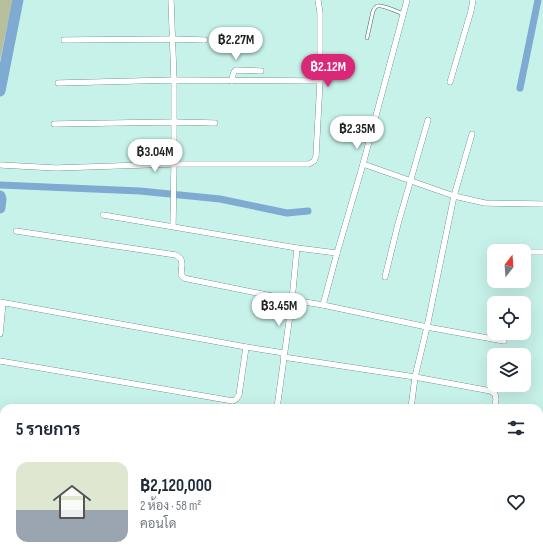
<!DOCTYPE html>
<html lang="th">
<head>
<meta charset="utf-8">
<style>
  :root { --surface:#fff; --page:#f2f2f3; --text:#1f2937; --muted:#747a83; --line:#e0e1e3; --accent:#db2777 }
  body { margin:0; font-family:"Sofia Sans Condensed",Sarabun,sans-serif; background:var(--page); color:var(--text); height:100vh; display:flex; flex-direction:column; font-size:15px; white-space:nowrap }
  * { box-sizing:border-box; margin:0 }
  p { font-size:13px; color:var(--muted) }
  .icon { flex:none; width:22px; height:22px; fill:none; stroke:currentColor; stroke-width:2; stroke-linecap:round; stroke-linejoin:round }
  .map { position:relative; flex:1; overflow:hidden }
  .side { position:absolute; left:0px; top:404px; width:543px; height:156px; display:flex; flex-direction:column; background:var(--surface); border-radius:12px 12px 0 0; box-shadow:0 4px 16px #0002 }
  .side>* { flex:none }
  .needle { width:26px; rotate:17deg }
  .fabs { position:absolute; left:487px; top:244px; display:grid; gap:8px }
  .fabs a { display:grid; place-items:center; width:44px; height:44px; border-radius:8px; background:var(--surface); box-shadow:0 4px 16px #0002; font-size:20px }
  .price { position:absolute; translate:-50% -34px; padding:0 9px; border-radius:14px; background:#fff; color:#222; font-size:13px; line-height:26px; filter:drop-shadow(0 1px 2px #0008) }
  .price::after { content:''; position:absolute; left:50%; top:24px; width:12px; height:9px; margin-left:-6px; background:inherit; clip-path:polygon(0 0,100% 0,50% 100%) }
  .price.on { background:var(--accent); color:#fff }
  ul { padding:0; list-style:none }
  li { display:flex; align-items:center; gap:12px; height:100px; padding:0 16px }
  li+li { border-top:1px solid var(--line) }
  li span { display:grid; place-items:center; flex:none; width:112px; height:80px; border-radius:12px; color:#555 }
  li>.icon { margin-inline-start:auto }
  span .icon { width:48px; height:48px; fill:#fffc; stroke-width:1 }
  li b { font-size:17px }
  h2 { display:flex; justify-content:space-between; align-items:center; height:48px; padding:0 16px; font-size:17px }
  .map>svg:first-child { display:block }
  .green { fill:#b8bf9d }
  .forest { fill:#a5af79 }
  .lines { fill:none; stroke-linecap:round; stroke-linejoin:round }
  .canal { stroke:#7fabd2; stroke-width:7 }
  .river { stroke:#7fabd2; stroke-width:11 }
  .service-casing { stroke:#416961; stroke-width:4 }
  .minor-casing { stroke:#416961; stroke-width:6 }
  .service { stroke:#fff; stroke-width:3 }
  .minor { stroke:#fff; stroke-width:5.5 }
</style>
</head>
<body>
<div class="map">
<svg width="543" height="560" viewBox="0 0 543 560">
  <rect width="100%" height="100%" fill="#c7f2e9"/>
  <path class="green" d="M0,0H13L0,60Z"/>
  <path class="forest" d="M203,556H228L227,560H202Z"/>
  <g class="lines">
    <g class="canal">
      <path d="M520,88L538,0"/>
      <path d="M0,185L140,191L220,199L287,213L308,211"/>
    </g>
    <g class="river">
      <path d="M0,91L18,0"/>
      <path d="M0,196L1,199L0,208"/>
    </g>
    <g class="service-casing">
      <path id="service" d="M367,38L373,11C374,9 375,7 377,6C382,4 398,12 403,14"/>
    </g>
    <g class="minor-casing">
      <g id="minor">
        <path d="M171,0L174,80V164L173,226"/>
        <path d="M64,40L172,39L205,40"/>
        <path d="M232,81C233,77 232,72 236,70L261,71"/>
        <path d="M450,82L471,11L473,0"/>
        <path d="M58,83L174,80L320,81"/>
        <path d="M54,124L174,122L215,123"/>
        <path d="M363,164L454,196L485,203L543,204"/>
        <path d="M1,165L56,168L174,164H309L314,161L316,156L320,81V13L318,0"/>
        <path d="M103,215L297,248L337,253"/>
        <path d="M16,231L176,255L181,259L182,264L181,275L184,278L188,279L292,300L323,305L427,327L504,341"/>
        <path d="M524,252H543"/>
        <path d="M385,277L398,224L428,120"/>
        <path d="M0,302L246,347L284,353"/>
        <path d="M323,305L337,253L363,164L407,0"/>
        <path d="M0,334L3,303"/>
        <path d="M283,357L415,377L491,391L495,394L496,399L495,408"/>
        <path d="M0,361L233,401L236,399L239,395L246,347"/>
        <path d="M277,408L292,300L297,248"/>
        <path d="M411,408L415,377L427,327L454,196L472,134"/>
        <path d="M0,416L4,417"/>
        <path d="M539,417L543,418"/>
        <path d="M0,465L4,466"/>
        <path d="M539,475H543"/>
        <path d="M0,504L4,505"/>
        <path d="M543,521C541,534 539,545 543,558"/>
        <path d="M0,542L4,543"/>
        <path d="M81,556L104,560"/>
        <path d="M276,556L301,560"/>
        <path d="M324,556L337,558"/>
        <path d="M64,560V556"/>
        <path d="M172,560L173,556"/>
        <path d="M235,560L236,556"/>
        <path d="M336,560C339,555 344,556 347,560"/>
      </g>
    </g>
    <use href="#service" class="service"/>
    <use href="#minor" class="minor"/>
  </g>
</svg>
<div class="fabs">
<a><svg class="needle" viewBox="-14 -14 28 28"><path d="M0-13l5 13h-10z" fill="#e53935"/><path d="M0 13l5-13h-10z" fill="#747a83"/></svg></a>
<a><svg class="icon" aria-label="locate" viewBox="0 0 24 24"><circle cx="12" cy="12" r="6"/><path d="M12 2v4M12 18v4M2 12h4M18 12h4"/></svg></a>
<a><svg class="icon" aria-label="layers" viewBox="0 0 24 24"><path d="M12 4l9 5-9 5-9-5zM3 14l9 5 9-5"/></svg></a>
</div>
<b class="price" style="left:236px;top:61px">฿2.27M</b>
<b class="price on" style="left:328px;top:88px">฿2.12M</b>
<b class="price" style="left:357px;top:150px">฿2.35M</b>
<b class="price" style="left:155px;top:173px">฿3.04M</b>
<b class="price" style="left:279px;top:327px">฿3.45M</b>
<section class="side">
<h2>5 รายการ<svg class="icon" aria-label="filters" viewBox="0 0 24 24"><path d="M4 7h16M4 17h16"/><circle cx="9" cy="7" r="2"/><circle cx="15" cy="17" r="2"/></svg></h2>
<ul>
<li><span style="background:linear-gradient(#dfe7d0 60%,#9aa5b1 0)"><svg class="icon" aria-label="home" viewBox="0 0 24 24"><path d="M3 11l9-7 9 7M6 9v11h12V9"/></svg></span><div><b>฿2,120,000</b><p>2 ห้อง · 58 m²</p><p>คอนโด</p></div><svg class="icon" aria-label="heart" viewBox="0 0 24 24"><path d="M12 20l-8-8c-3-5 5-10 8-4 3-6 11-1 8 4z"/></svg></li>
</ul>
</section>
</div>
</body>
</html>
